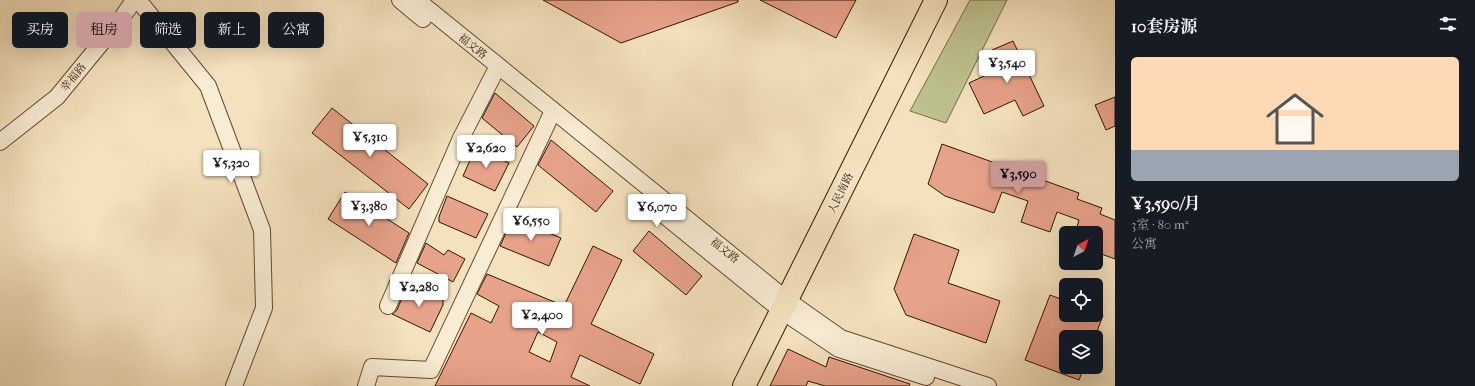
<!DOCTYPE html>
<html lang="zh">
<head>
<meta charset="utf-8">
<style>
  :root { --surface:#171b24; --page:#242831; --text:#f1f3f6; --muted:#9ea1a6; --line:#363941; --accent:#c59692 }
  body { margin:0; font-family:"IM FELL French Canon","Noto Serif SC",serif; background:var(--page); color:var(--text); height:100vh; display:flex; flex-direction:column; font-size:15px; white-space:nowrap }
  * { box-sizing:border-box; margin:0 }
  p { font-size:13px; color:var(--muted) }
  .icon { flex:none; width:22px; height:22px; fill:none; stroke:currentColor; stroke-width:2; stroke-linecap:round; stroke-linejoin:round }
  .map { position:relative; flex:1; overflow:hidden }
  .panel { display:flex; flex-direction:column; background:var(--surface); width:360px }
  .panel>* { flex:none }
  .banner { position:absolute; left:12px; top:12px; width:380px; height:36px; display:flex; gap:8px }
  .needle { width:26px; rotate:40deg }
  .controls { position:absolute; left:1059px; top:226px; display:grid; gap:8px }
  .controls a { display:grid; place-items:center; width:44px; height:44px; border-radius:6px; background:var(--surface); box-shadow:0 4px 16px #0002; font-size:20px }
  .price { position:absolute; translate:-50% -34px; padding:0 9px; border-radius:4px; background:#fff; color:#222; font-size:13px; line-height:26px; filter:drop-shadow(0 1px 2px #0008) }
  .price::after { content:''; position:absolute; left:50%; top:24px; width:12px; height:9px; margin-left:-6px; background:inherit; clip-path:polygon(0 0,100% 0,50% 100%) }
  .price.active { background:var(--accent); color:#111 }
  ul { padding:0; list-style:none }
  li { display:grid; align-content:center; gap:8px; height:212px; padding:0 16px }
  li+li { border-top:1px solid var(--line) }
  li span { display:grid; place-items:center; height:124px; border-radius:6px; color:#555 }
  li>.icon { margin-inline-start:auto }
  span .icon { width:72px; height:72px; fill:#fffc; stroke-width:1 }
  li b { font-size:17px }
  h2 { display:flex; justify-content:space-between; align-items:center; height:48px; padding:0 16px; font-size:17px }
  .chip { padding:0 14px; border-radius:6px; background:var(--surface); box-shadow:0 4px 16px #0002; font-size:14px; line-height:36px }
  .chip.active { background:var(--accent); color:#111 }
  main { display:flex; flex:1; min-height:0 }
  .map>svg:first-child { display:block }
  .green { fill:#bec28f; stroke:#786c48 }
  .building { fill:#e7a28a; stroke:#311701; fill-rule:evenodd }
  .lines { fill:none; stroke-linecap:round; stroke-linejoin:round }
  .minor-casing { stroke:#624a30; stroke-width:18 }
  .primary-casing { stroke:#311701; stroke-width:24 }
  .minor { stroke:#f8ecd4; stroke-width:16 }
  .primary { stroke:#f4e1bd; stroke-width:22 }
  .labels { text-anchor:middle; stroke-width:3.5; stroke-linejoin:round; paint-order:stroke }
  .street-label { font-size:11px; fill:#311701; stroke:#f8ecd4 }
</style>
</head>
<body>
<main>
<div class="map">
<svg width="1115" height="386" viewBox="0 0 1115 386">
  <rect width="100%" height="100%" fill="#f4e1bd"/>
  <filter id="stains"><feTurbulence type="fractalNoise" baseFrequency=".005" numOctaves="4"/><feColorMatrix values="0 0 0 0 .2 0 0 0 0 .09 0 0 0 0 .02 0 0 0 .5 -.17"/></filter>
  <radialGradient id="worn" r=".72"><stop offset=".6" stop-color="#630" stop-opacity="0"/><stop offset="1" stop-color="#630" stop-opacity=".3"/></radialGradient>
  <path class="green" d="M970,0H1007L946,123L910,111Z"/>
  <g class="building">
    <path d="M543,0H738V2L621,43Z"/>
    <path d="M760,0H856L836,38Z"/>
    <path d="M1013,41L1044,106L1023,116L1015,100L984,114L969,83L1001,68L992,50Z"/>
    <path d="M495,93L534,126L517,147L482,118Z"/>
    <path d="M1115,97V126L1106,130L1095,105Z"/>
    <path d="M332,108L428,184L409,209L312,133Z"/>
    <path d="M551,140L613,191L596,212L538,165Z"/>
    <path d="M942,144L1079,193L1077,199L1102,208L1100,214L1115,220V259L1096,252V233H1075L1079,220L1057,212L1050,232L1021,222L1028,201L1002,192L994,213L945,196L928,184Z"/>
    <path d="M476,147L509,163L495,191L463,176Z"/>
    <path d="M345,192L409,233L396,263L328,219Z"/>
    <path d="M447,196L488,214L476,238L439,222V217Z"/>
    <path d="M513,218L561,238L549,266L500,246Z"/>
    <path d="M649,231L702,276L686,295L633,251Z"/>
    <path d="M914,234L959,250L948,283L1000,301L986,343L906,315L894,289Z"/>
    <path d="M426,243L444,255L448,250L465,259L453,282L417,263Z"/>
    <path d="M593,246L622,260L591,324L654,354L640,384L580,355L571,377L590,386H435L471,313L491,323L499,306L477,294L487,274L564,306ZM538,332L557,342L550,362L529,352Z"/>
    <path d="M408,283L443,300V305L430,332L392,314L397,310Z"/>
    <path d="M1050,295L1066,301V315H1103L1095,337H1066V367H1084L1079,380L1025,360Z"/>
    <path d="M788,349L826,367L829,357L910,384L909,386H825L808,381L806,386H770Z"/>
  </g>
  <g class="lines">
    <g class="minor-casing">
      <g id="minor">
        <path d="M138,0L208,86L262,230L264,308L234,386"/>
        <path d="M400,0L423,19"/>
        <path d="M417,0L787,300L841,338L988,386"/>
        <path d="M0,142L57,97L121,19L134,0"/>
        <path d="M654,207L782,311L839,349L926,377"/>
        <path d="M388,306L461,138L498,66"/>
        <path d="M366,386L372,367L431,370L553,111"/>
      </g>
    </g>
    <g class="primary-casing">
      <path id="primary" d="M744,386L936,0"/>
    </g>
    <use href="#minor" class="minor"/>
    <use href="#primary" class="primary"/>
  </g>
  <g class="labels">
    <g class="street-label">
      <text transform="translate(473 46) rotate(39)" y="4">福文路</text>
      <text transform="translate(73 77) rotate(-50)" y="4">幸福路</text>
      <text transform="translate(840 193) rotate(-64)" y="4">人民南路</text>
      <text transform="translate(725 250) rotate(39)" y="4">福文路</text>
    </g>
  </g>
  <rect width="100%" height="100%" filter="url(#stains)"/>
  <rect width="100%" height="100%" fill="url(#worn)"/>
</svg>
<div class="controls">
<a><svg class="needle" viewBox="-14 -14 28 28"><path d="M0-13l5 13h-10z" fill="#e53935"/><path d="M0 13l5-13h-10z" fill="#9ea1a6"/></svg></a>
<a><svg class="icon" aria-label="locate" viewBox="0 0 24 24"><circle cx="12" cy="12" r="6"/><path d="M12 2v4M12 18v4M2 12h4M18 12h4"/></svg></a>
<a><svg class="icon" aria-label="layers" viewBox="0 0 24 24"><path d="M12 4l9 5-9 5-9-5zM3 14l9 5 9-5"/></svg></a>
</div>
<b class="price" style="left:1007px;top:84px">¥3,540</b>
<b class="price" style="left:370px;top:158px">¥5,310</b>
<b class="price" style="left:486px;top:169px">¥2,620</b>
<b class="price" style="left:231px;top:184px">¥5,320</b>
<b class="price active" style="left:1018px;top:195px">¥3,590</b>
<b class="price" style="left:369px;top:227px">¥3,380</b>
<b class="price" style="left:657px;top:228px">¥6,070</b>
<b class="price" style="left:531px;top:242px">¥6,550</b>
<b class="price" style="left:419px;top:308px">¥2,280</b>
<b class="price" style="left:542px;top:336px">¥2,400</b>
<div class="banner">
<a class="chip">买房</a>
<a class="chip active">租房</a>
<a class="chip">筛选</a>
<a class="chip">新上</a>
<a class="chip">公寓</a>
</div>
</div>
<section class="panel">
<h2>10套房源<svg class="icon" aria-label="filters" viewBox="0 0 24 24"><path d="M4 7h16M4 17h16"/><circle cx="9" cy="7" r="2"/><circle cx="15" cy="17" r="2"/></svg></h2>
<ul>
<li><span style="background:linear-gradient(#ffd9b3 75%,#9aa5b1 0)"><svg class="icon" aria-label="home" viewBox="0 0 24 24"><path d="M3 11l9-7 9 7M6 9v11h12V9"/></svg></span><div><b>¥3,590/月</b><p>3室 · 80 m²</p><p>公寓</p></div></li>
</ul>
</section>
</main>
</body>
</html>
